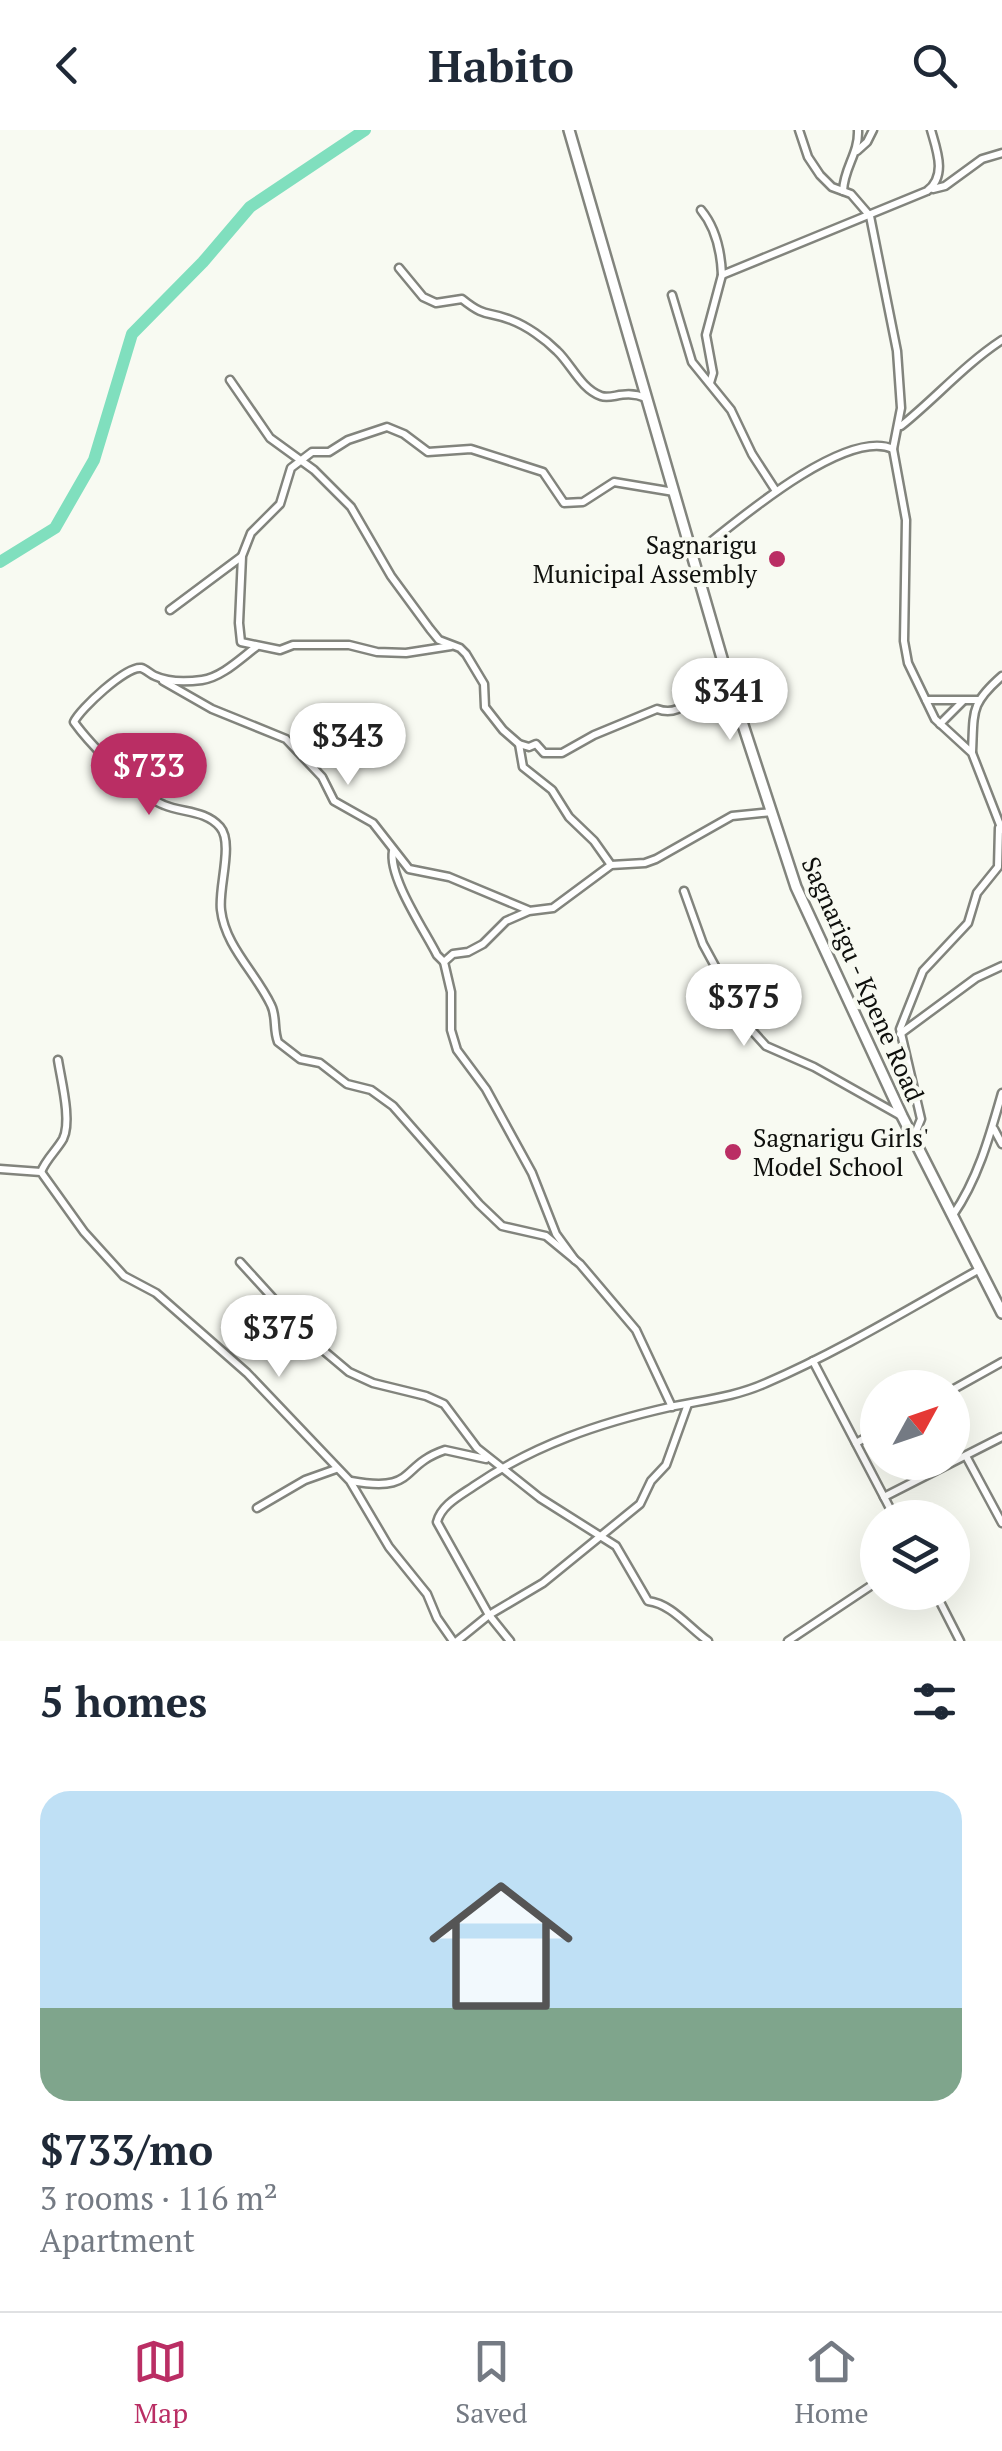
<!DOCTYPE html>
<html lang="en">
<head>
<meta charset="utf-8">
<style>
  :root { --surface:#fff; --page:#f2f2f3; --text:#1f2937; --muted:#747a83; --line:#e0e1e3; --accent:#ba2e64 }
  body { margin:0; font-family:"PT Serif",serif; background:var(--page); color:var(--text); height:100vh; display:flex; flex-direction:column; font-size:38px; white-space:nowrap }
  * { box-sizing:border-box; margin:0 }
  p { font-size:32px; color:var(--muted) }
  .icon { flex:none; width:55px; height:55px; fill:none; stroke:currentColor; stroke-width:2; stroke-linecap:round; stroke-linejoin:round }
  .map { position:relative; height:1511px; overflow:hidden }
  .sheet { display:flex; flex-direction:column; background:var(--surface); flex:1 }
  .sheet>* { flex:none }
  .needle { width:65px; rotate:50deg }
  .controls { position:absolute; left:860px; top:1240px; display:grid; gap:20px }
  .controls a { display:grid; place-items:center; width:110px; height:110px; border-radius:50%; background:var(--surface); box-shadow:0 10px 40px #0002; font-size:50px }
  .price { position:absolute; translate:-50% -85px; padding:0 22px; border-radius:35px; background:#fff; color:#222; font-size:32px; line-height:65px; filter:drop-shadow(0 2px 5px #0008) }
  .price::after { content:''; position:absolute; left:50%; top:60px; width:30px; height:22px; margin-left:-15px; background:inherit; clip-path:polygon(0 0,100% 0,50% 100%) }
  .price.current { background:var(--accent); color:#fff }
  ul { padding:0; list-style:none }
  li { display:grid; align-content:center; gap:20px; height:530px; padding:0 40px }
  li span { display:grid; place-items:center; height:310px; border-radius:30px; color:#555 }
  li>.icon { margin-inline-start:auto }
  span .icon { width:180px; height:180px; fill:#fffc; stroke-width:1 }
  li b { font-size:42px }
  h2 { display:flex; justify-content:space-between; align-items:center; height:120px; padding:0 40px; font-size:42px }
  header { display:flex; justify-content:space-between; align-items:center; height:130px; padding:0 40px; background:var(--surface); font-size:45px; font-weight:800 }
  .dock { display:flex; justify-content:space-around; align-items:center; height:140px; border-top:2px solid var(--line); background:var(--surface); font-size:28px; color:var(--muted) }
  .dock a { display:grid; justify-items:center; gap:5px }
  .dock .current { color:var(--accent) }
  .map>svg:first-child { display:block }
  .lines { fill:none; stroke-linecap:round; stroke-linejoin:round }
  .river { stroke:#80dfbe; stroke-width:12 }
  .street-casing { stroke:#82847d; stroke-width:11 }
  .secondary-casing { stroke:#82847d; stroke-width:14 }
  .street { stroke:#fff; stroke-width:6 }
  .secondary { stroke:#fff; stroke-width:9 }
  .poi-dot { fill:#ba2e64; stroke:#f8faf2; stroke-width:4 }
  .labels { text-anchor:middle; stroke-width:8; stroke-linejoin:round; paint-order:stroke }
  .poi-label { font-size:25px; fill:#0e0f0c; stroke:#f8faf2; text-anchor:end }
  .street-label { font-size:25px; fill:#0e0f0c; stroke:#f8faf2 }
</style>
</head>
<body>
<header><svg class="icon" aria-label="back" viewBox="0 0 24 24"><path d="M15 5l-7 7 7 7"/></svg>Habito<svg class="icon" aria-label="search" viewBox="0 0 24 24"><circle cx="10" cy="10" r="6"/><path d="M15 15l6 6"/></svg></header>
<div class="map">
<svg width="1002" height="1511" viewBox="0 0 1002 1511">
  <rect width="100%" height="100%" fill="#f8faf2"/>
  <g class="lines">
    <path class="river" d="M0,432L55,398L94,330L132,204L203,132L250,77L365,0"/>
    <g class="street-casing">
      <g id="street">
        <path d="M799,0L808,27L820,45L832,57L851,64L870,86L897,221L901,278L893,319L906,390L904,511L908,533L935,589L972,623L1002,700"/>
        <path d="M857,21L867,12L873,0"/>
        <path d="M933,59L945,56L982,29L1002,23"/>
        <path d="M843,61C844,37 859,24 858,0"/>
        <path d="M701,80C716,98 721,121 722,145L927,61C947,46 937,21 931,0"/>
        <path d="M399,138L423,167L436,173L462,169C487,189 486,180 511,190C527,196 545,209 557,221C571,234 581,259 601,266C612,270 624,259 646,268"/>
        <path d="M672,165L692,232L731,280L752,324L776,361"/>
        <path d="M230,250L270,308L314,340L351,377L391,446L430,499L439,510L460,518L466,524L484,554L485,577L503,600L519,614L529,617L536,614L544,623H562L594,605L657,579C679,587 688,570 703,560C711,555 720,553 728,549"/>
        <path d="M710,253L713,243L706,205L722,145"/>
        <path d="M901,296C936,268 964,235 1002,210"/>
        <path d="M693,426C731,396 844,297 893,319"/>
        <path d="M170,480L241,427"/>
        <path d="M451,516L406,523L377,522L349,515H293L280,520L241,512L239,493L242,426L251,403L280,374L291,338L312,322H329L348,310L387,297L404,304L428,322L471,319L543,342L564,373L583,372L614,352L674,362"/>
        <path d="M256,517C240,529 222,547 202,550C187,552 168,552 155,546C150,544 146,539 141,538C126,536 80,579 74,592C89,613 140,666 164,675C183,683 205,680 220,697C234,713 218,758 221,780C225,816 256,843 271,875C277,887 273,899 278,912L300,929L320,933L347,954L371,960L393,976L479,1074L502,1096L546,1106L580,1134L636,1200L672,1277"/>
        <path d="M163,551L212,579L286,609L322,647L334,671L373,693L409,739L449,747L528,780"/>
        <path d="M926,570H978"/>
        <path d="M940,594L963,571"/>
        <path d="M519,614L523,637L552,660L569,687L594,711L611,735"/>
        <path d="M972,622C974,581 970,574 1002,546"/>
        <path d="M393,721C388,747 425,801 437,825L444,832"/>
        <path d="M684,761L703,814L747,895L766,916L814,937L901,986"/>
        <path d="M900,904L976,848L1002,836"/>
        <path d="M994,999L1002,1014"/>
        <path d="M914,1006L921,989L900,899L923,841L968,793L977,763L998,737L999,698"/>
        <path d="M0,1039L41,1042L84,1102L124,1146L156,1163L247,1243L350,1351L389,1417L427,1464L437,1488L453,1511"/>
        <path d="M41,1042C46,1029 56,1021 63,1009C72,991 61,950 58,930"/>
        <path d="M953,1085C978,1049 990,1005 1002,963"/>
        <path d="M575,1130L556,1104L532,1043L486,959L457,920L451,900V862L444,832L453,824L468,822L483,814L506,791L529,781L553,778L611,735L645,733L656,729L732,686L772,682"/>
        <path d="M240,1132L311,1210L349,1242L373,1253L426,1266L444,1274L477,1318L540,1368L616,1416L648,1471C672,1474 688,1497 708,1511"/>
        <path d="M813,1231L895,1388"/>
        <path d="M952,1260L1002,1232"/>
        <path d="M856,1313L878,1301"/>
        <path d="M966,1326L1002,1393"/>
        <path d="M351,1351C418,1363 398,1336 445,1320L486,1329"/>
        <path d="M884,1367L1002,1307"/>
        <path d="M257,1378L305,1350L336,1339"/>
        <path d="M935,1462L960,1511"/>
        <path d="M457,1511L489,1485L437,1392C441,1375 461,1365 474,1356C534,1315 599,1293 670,1277C703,1270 735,1267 766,1253C840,1221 910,1178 980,1139"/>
        <path d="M510,1511L489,1485L543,1453L640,1374L651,1351L666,1335L688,1274"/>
        <path d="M788,1511L878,1451"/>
      </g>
    </g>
    <g class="secondary-casing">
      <path id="secondary" d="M569,0L728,549L796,757L902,986L1002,1183"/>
    </g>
    <use href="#street" class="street"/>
    <use href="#secondary" class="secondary"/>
  </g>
  <g class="poi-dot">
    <circle cx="777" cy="429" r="10"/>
    <circle cx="733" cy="1022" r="10"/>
  </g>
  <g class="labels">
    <g class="poi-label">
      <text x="757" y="424">Sagnarigu<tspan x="757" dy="29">Municipal Assembly</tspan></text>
      <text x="753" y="1017" text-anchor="start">Sagnarigu Girls'<tspan x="753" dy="29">Model School</tspan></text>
    </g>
    <g class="street-label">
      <text transform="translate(863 849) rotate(66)" y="9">Sagnarigu - Kpene Road</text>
    </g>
  </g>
</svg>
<div class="controls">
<a><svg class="needle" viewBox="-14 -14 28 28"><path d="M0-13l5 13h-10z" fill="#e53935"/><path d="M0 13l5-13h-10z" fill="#747a83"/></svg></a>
<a><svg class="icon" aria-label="layers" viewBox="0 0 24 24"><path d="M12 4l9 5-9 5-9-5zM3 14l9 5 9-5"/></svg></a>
</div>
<b class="price" style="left:730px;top:613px">$341</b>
<b class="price" style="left:348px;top:658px">$343</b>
<b class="price current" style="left:149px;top:688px">$733</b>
<b class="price" style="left:744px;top:919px">$375</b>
<b class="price" style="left:279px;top:1250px">$375</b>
</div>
<section class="sheet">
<h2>5 homes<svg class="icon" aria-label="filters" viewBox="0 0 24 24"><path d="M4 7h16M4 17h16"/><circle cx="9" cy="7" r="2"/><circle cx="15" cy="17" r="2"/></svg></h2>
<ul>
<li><span style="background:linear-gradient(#bfe0f5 70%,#7fa58c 0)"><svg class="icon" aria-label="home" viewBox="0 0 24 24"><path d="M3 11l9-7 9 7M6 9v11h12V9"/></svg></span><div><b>$733/mo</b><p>3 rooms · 116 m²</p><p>Apartment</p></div></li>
</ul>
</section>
<nav class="dock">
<a class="current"><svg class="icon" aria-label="map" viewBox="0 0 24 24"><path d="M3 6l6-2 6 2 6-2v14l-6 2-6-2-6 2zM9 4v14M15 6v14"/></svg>Map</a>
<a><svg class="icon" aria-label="saved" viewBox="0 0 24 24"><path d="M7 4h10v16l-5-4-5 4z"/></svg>Saved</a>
<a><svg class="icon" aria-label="home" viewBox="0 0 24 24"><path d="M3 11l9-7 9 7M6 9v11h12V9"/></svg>Home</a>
</nav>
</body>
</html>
